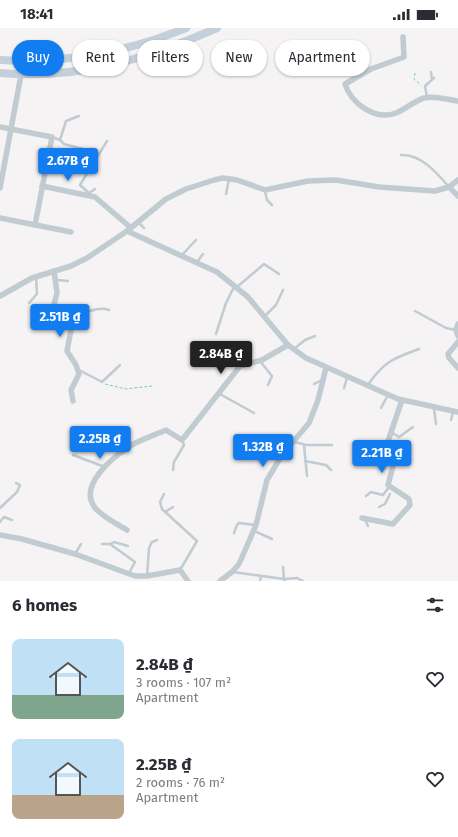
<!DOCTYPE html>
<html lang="en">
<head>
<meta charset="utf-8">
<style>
  :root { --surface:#fff; --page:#f7f7f7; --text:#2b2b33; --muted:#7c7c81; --accent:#117df0 }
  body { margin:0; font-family:"Fira Sans",sans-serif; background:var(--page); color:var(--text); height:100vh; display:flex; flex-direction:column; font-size:15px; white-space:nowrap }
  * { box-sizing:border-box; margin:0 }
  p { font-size:13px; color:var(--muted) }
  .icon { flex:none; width:22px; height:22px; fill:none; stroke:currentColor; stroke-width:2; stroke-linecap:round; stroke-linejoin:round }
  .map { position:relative; height:553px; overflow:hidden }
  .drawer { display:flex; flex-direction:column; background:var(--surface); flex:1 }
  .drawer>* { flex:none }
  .hud { position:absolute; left:12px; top:12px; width:434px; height:36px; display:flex; gap:8px }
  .price { position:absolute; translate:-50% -34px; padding:0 9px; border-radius:4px; background:var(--accent); color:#fff; font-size:13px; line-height:26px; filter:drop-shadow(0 1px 2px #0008) }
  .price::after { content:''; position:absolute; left:50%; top:24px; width:12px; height:9px; margin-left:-6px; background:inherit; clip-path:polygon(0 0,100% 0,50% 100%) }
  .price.selected { background:#222; color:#fff }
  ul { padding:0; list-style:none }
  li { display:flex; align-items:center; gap:12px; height:100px; padding:0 12px }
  li span { display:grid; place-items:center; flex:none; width:112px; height:80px; border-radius:8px; color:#555 }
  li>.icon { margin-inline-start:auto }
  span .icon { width:48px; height:48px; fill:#fffc; stroke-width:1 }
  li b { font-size:17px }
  h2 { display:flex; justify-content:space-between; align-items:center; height:48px; padding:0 12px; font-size:17px }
  .chip { padding:0 14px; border-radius:18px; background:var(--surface); box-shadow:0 1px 3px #0004; font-size:14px; line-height:36px }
  .chip.selected { background:var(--accent); color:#fff }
  .status { display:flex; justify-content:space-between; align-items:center; height:28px; padding:0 20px; background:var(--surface); direction:ltr }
  .status svg { height:11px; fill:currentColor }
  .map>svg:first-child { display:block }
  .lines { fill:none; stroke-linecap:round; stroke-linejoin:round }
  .path { stroke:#76d3a1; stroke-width:1; stroke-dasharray:3 2; stroke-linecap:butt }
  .lane { stroke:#c0cbd2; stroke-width:2.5 }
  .street { stroke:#c0cbd2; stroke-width:5.5 }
  .secondary { stroke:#c3cfda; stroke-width:8 }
</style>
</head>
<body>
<div class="status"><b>18:41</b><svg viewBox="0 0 49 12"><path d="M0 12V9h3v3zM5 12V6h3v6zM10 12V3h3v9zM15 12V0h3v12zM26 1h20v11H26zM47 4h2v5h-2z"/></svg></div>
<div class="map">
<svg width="458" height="553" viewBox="0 0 458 553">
  <rect width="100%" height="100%" fill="#f5f3f3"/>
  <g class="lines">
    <g class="path">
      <path d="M415,45L414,51L421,57"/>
      <path d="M105,356L126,361L152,358"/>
    </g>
    <g class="lane">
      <path d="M431,44L432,51"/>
      <path d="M427,69L425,58L434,50"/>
      <path d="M52,109L60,112L64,116L83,121"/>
      <path d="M60,112L66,93L79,88"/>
      <path d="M401,127C421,126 437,145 449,159"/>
      <path d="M265,163L267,172L272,177"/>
      <path d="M89,165L95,161"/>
      <path d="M226,166L229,151"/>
      <path d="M91,167L80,157L107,113"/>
      <path d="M138,194L144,200"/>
      <path d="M182,227L196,212"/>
      <path d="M197,234L203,226"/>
      <path d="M56,252L68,253"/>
      <path d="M237,259L264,236L279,246"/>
      <path d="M29,275L37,266L36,248"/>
      <path d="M415,283L446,300L456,302"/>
      <path d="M265,288L276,277L283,262"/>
      <path d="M70,293C81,287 97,277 109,282"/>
      <path d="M216,306L226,275L234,259"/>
      <path d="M294,321L305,312L315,308"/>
      <path d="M260,333L272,348L268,357"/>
      <path d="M79,342L102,354L120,337"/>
      <path d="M314,356L322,352"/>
      <path d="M368,357C383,334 394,330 419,321"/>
      <path d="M344,360L347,350"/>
      <path d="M218,365L254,385"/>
      <path d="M381,380L388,367"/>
      <path d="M434,380L436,396"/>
      <path d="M451,392L453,384"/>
      <path d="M391,404L399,409L413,399"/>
      <path d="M115,408L118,406L133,416"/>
      <path d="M295,414L306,417H332"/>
      <path d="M304,417L307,448"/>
      <path d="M73,427L105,439"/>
      <path d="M305,433L326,437L331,442"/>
      <path d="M173,442L174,434L184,417L182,412"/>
      <path d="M164,466L160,474L162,481L197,513L180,542"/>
      <path d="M366,468L371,464L383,467L389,459"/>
      <path d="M379,479L385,476L390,466"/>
      <path d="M0,480L17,464L20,457L16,455"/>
      <path d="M165,484L173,479"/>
      <path d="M364,490L368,498"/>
      <path d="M0,494L4,489L12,492"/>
      <path d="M254,503L272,511"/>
      <path d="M234,505L237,497L239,495L255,497"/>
      <path d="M102,516H110L135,534L129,545"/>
      <path d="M110,516L114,514L128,518"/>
      <path d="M75,526L81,516"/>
      <path d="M283,539L284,551L297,550L303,553"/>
      <path d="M233,544L284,551L285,553"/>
      <path d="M147,548L149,520L152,514L157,512"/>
      <path d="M260,553L261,548"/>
    </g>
    <g class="street">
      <path d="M403,9L404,29L371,41L345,56C351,75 375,93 396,85C406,81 414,73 424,70C434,67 448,72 458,73"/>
      <path d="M0,99L52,109L35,197"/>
      <path d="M42,158L95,169L130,199"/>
      <path d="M449,159L458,168"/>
      <path d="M0,160L21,47"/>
      <path d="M0,190L71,204"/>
      <path d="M127,203L217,244L248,269L288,317L306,330L398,371L458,384"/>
      <path d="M54,243L57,265L53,280L70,293L72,297L67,323L76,337L79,346L71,362L73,373"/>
      <path d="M0,268L32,250L71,238L87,230L127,203L166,171L186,161L214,152L223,150L237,152L265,162L308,153L336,152L379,159L435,163L449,159L458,152"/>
      <path d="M458,296L456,302L458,308"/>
      <path d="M458,314L448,326L449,330L458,340"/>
      <path d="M362,490L393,496L410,477L409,471L388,457L395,430L387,416L402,372"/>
      <path d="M127,502C117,496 103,489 96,481C76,458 114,428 132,417C142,411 155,407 166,402L182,412L240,338L262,332L288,317"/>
      <path d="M0,507L22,511L75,526L135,548H147L180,542L188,553"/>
      <path d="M220,553L232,544L239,536L256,497L267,452L282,427L309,395L318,372L326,340"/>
    </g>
    <g class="secondary">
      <path d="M0,32C63,36 128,24 186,0"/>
      <path d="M0,45C79,52 146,31 217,0"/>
    </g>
  </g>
</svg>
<b class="price" style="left:68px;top:154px">2.67B ₫</b>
<b class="price" style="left:60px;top:310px">2.51B ₫</b>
<b class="price selected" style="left:221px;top:347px">2.84B ₫</b>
<b class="price" style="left:100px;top:432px">2.25B ₫</b>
<b class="price" style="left:263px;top:440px">1.32B ₫</b>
<b class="price" style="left:382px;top:446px">2.21B ₫</b>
<div class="hud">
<a class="chip selected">Buy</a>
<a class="chip">Rent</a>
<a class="chip">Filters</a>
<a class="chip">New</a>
<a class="chip">Apartment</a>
</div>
</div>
<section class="drawer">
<h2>6 homes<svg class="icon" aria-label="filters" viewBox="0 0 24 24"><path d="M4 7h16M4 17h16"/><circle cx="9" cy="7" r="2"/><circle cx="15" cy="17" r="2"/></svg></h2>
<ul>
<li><span style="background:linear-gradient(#bfe0f5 70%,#7fa58c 0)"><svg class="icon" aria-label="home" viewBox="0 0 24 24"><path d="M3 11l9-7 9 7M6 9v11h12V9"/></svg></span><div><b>2.84B ₫</b><p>3 rooms · 107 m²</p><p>Apartment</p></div><svg class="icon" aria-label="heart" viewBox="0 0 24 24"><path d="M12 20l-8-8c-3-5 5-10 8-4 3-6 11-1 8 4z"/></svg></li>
<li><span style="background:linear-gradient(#bfe0f5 70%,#b9a48a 0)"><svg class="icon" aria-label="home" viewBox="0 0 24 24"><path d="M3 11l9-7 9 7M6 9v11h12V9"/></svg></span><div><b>2.25B ₫</b><p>2 rooms · 76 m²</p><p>Apartment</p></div><svg class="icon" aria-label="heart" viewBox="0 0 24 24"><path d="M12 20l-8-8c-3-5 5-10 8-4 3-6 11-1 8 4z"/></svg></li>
</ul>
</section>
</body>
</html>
